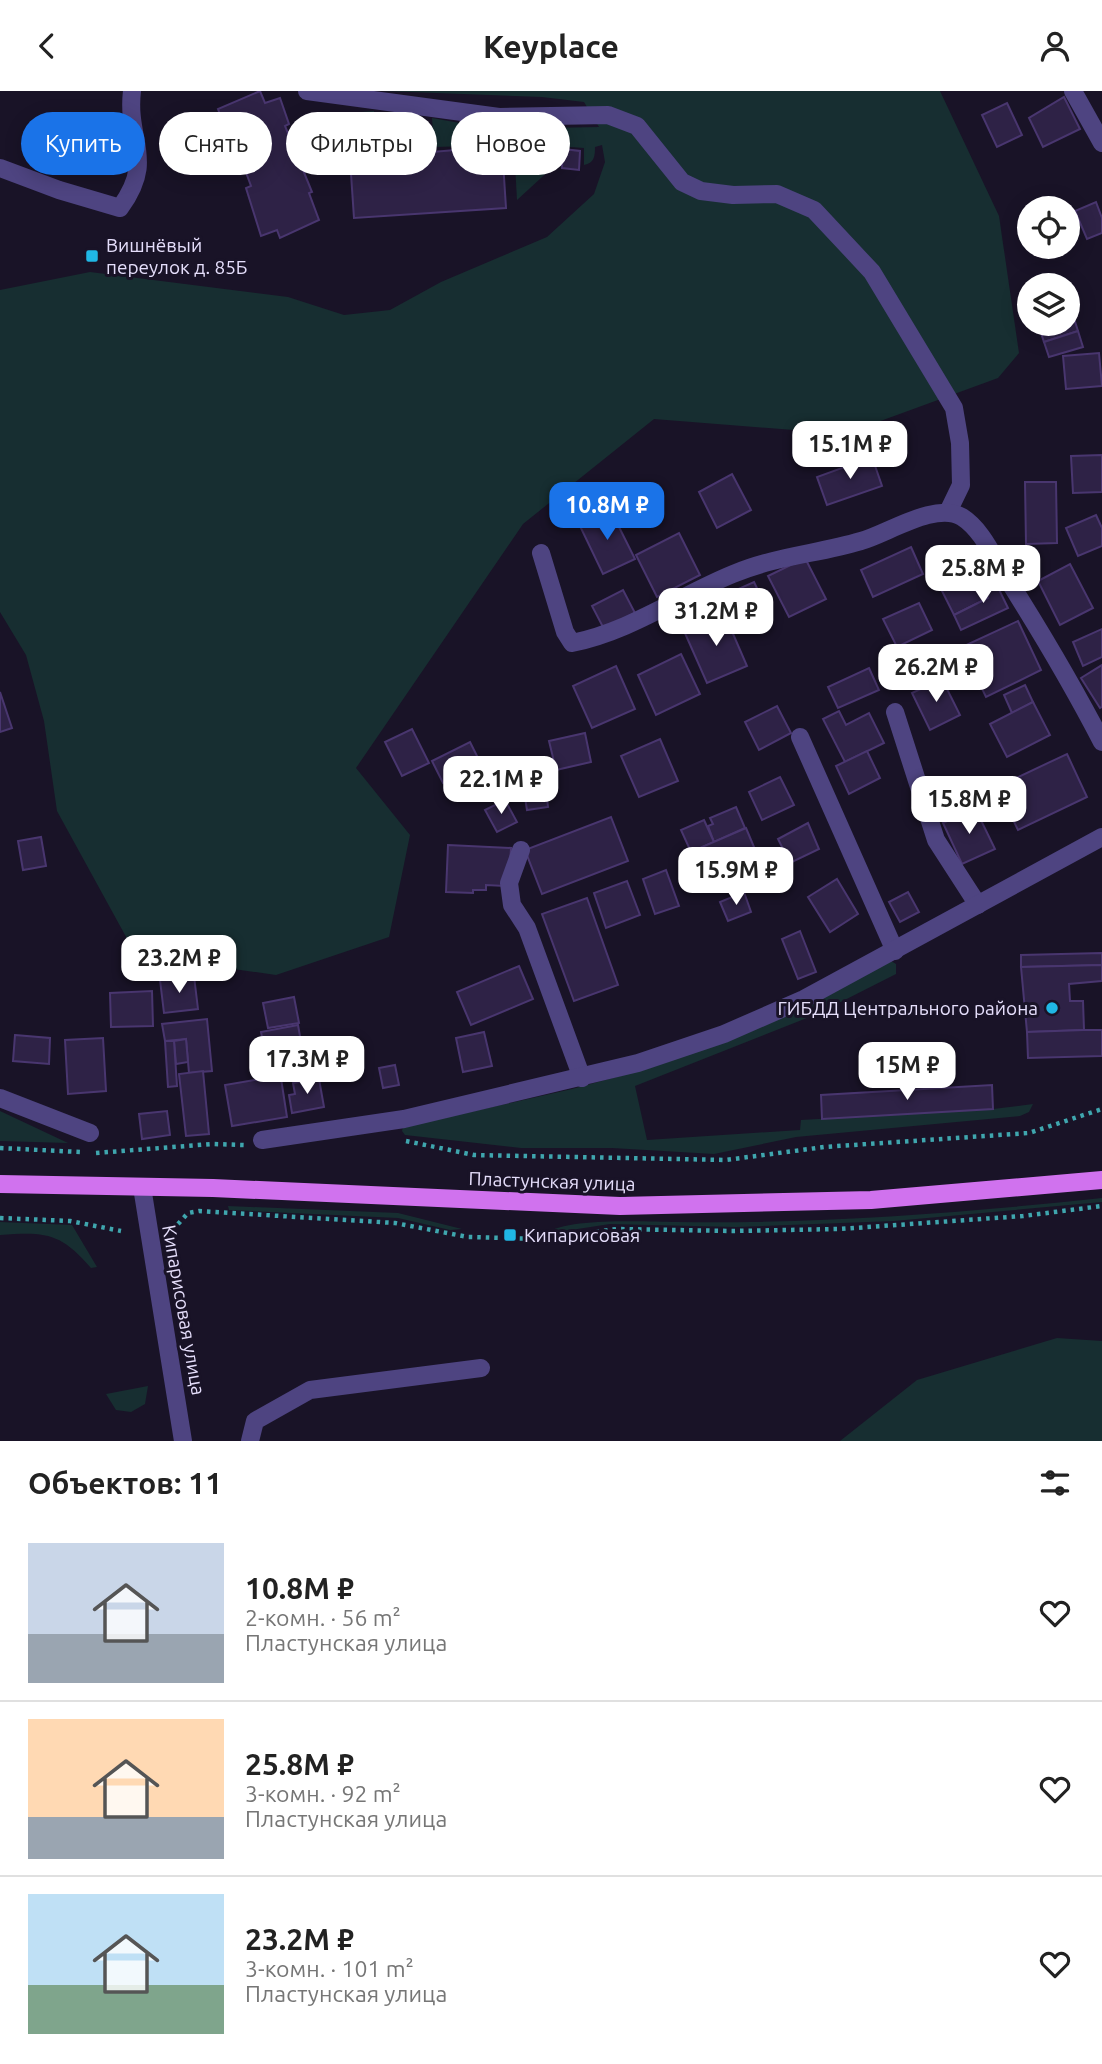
<!DOCTYPE html>
<html lang="ru">
<head>
<meta charset="utf-8">
<style>
  :root { --surface:#fff; --page:#f6f6f6; --text:#222; --muted:#767676; --line:#e0e0e0; --accent:#1a73e8 }
  body { margin:0; font-family:Ubuntu,sans-serif; background:var(--page); color:var(--text); height:100vh; display:flex; flex-direction:column; font-size:26px; white-space:nowrap }
  * { box-sizing:border-box; margin:0 }
  p { font-size:23px; color:var(--muted) }
  .icon { flex:none; width:38px; height:38px; fill:none; stroke:currentColor; stroke-width:2; stroke-linecap:round; stroke-linejoin:round }
  .map { position:relative; height:1350px; overflow:hidden }
  .sheet { display:flex; flex-direction:column; background:var(--surface); flex:1 }
  .sheet>* { flex:none }
  .hud { position:absolute; left:21px; top:21px; width:700px; height:63px; display:flex; gap:14px }
  .tools { position:absolute; left:1017px; top:105px; display:grid; gap:14px }
  .tools a { display:grid; place-items:center; width:63px; height:63px; border-radius:50%; background:var(--surface); box-shadow:0 4px 18px #0003; font-size:35px }
  .price { position:absolute; translate:-50% -60px; padding:0 16px; border-radius:14px; background:#fff; color:#222; font-size:23px; line-height:46px; filter:drop-shadow(0 2px 4px #0008) }
  .price::after { content:''; position:absolute; left:50%; top:42px; width:21px; height:16px; margin-left:-10px; background:inherit; clip-path:polygon(0 0,100% 0,50% 100%) }
  .price.current { background:var(--accent); color:#fff }
  ul { padding:0; list-style:none }
  li { display:flex; align-items:center; gap:21px; height:175px; padding:0 28px }
  li+li { border-top:2px solid var(--line) }
  li span { display:grid; place-items:center; flex:none; width:196px; height:140px; border-radius:0px; color:#555 }
  li>.icon { margin-inline-start:auto }
  span .icon { width:84px; height:84px; fill:#fffc; stroke-width:1 }
  li b { font-size:30px }
  h2 { display:flex; justify-content:space-between; align-items:center; height:84px; padding:0 28px; font-size:30px }
  .chip { padding:0 24px; border-radius:32px; background:var(--surface); box-shadow:0 4px 18px #0003; font-size:24px; line-height:63px }
  .chip.current { background:var(--accent); color:#fff }
  header { display:flex; justify-content:space-between; align-items:center; height:91px; padding:0 28px; background:var(--surface); font-size:32px; font-weight:700 }
  .map>svg:first-child { display:block }
  .green { fill:#172e31 }
  .building { fill:#2e2246; stroke:#49366f; stroke-width:2 }
  .lines { fill:none; stroke-linecap:round; stroke-linejoin:round }
  .path { stroke:#3fa6ae; stroke-width:4.5; stroke-dasharray:3.5 5; stroke-linecap:butt }
  .minor { stroke:#4e4481; stroke-width:18 }
  .major { stroke:#d072ee; stroke-width:18 }
  .poi-dot { fill:#20b7e5; stroke:#191327; stroke-width:2.5 }
  .labels { text-anchor:middle; stroke-width:6; stroke-linejoin:round; paint-order:stroke }
  .poi-label { font-size:19px; fill:#e5defb; stroke:#191327; text-anchor:start }
  .street-label { font-size:19px; fill:#e5defb; stroke:#191327 }
</style>
</head>
<body>
<header><svg class="icon" aria-label="back" viewBox="0 0 24 24"><path d="M15 5l-7 7 7 7"/></svg>Keyplace<svg class="icon" aria-label="person" viewBox="0 0 24 24"><circle cx="12" cy="8" r="4"/><path d="M4 21q1-7 8-7t8 7"/></svg></header>
<div class="map">
<svg width="1102" height="1350" viewBox="0 0 1102 1350">
  <rect width="100%" height="100%" fill="#191327"/>
  <g class="green">
    <path d="M382,0H940L999,125L1019,262L998,287L845,343L654,328L523,433L356,677L410,744L389,846L276,884L136,864L57,720L44,630L26,564L0,521V199L90,181L288,206L344,224L390,219L441,191L547,146L594,103L605,71L602,54L595,56C595,66 594,72 584,74V57L556,55L555,73L536,67L514,54L434,56L432,27L493,38L599,36L584,11L542,6Z"/>
    <path d="M374,20L376,65L337,66L334,23Z"/>
    <path d="M514,56L554,75L517,109Z"/>
    <path d="M891,870L896,873V883L817,923L635,995L647,1049L800,1039L801,1029L993,1018L1033,1013L1029,1021L1020,1025L796,1046L714,1063L612,1057H521L405,1044L402,1040L403,1036L572,998L642,979Z"/>
    <path d="M0,1020L68,1052L0,1050Z"/>
    <path d="M1102,1107V1111L894,1130L736,1136L610,1133L545,1143C567,1126 648,1131 677,1131C819,1133 961,1122 1102,1107Z"/>
    <path d="M228,1115L398,1122L462,1138L450,1139L398,1127L229,1119Z"/>
    <path d="M0,1131L72,1134L97,1176L91,1177C60,1141 45,1141 0,1144Z"/>
    <path d="M1057,1247L1102,1250V1350H840L917,1289Z"/>
    <path d="M148,1295L145,1313L131,1321L116,1319L106,1303Z"/>
  </g>
  <g class="building">
    <path d="M260,0L265,12L280,7L289,33L285,35L312,101L309,102L319,129L280,147L277,139L261,145L246,97L251,95L231,41L227,42L218,18Z"/>
    <path d="M1064,6L1080,38L1043,56L1029,27Z"/>
    <path d="M1007,12L1022,44L997,56L982,24Z"/>
    <path d="M502,55L506,117L354,127L350,68Z"/>
    <path d="M563,58L580,60L579,79L562,77Z"/>
    <path d="M1096,111L1102,127V142L1087,148L1075,120Z"/>
    <path d="M1061,187L1063,194H1039Z"/>
    <path d="M1068,208L1078,240L1044,251L1038,233H1068Z"/>
    <path d="M1078,240L1083,256L1049,266L1044,251Z"/>
    <path d="M1099,262L1102,295L1066,298L1063,265Z"/>
    <path d="M1102,364V401L1073,402L1071,365Z"/>
    <path d="M872,366L882,395L827,414L817,386Z"/>
    <path d="M732,383L751,419L717,437L699,401Z"/>
    <path d="M1025,391H1056L1057,452L1026,453Z"/>
    <path d="M610,418L635,468L603,483L579,433Z"/>
    <path d="M1096,424L1102,437V455L1078,465L1066,437Z"/>
    <path d="M679,442L700,484L657,506L636,464Z"/>
    <path d="M911,456L923,483L873,506L861,479Z"/>
    <path d="M965,459L988,507L954,524L930,476Z"/>
    <path d="M805,467L826,508L789,526L768,485Z"/>
    <path d="M1070,473L1093,517L1060,534L1038,490Z"/>
    <path d="M991,482L1008,517L961,539L954,524L988,507L979,488Z"/>
    <path d="M754,491L764,512L736,526L725,504Z"/>
    <path d="M623,499L635,522L604,538L592,515Z"/>
    <path d="M919,512L932,539L897,556L883,528Z"/>
    <path d="M724,522L747,575L707,592L684,540Z"/>
    <path d="M1018,530L1041,579L986,606L962,556Z"/>
    <path d="M1102,538V566L1083,575L1073,551Z"/>
    <path d="M681,563L700,603L656,624L638,584Z"/>
    <path d="M1102,574V616L1100,617L1081,587Z"/>
    <path d="M616,575L635,618L592,637L573,595Z"/>
    <path d="M869,577L879,599L838,617L828,596Z"/>
    <path d="M942,588L960,624L930,639L912,602Z"/>
    <path d="M1025,594L1033,611L1012,622L1004,604Z"/>
    <path d="M0,601L12,637L0,641Z"/>
    <path d="M1033,611L1050,644L1007,666L990,633Z"/>
    <path d="M777,615L791,642L759,659L745,631Z"/>
    <path d="M839,620L846,634L869,622L884,652L845,671L823,628Z"/>
    <path d="M412,638L429,672L402,685L385,651Z"/>
    <path d="M585,642L591,671L556,679L549,650Z"/>
    <path d="M660,648L678,690L639,706L621,665Z"/>
    <path d="M470,651L481,673L443,692L432,670Z"/>
    <path d="M867,660L880,687L849,703L836,675Z"/>
    <path d="M1067,663L1087,706L1018,739L997,696Z"/>
    <path d="M780,686L794,714L762,729L749,701Z"/>
    <path d="M545,691L548,716L527,719L523,694Z"/>
    <path d="M505,709L517,731L497,741L485,719Z"/>
    <path d="M736,716L745,737L714,751L708,735L713,733L710,727Z"/>
    <path d="M975,717L995,758L962,773L943,732Z"/>
    <path d="M611,726L628,770L542,803L525,759Z"/>
    <path d="M704,729L714,751L691,761L681,739Z"/>
    <path d="M808,732L819,758L790,772L778,748Z"/>
    <path d="M746,737L759,768L715,787L702,756Z"/>
    <path d="M41,746L46,775L23,779L18,750Z"/>
    <path d="M448,754L511,757L509,789L505,795L486,794V799H473V802L446,801Z"/>
    <path d="M666,779L679,815L655,823L643,788Z"/>
    <path d="M837,788L858,823L830,841L808,806Z"/>
    <path d="M627,790L640,824L606,837L594,802Z"/>
    <path d="M744,801L751,821L728,830L720,811Z"/>
    <path d="M908,801L919,821L900,831L889,811Z"/>
    <path d="M587,807L618,894L574,910L542,823Z"/>
    <path d="M800,840L816,881L798,888L782,848Z"/>
    <path d="M1102,862V874L1021,876V864Z"/>
    <path d="M1102,874V890L1069,893L1070,910H1083L1084,939L1027,941L1021,876Z"/>
    <path d="M519,875L533,908L471,934L457,901Z"/>
    <path d="M194,885L198,918L164,922L160,889Z"/>
    <path d="M152,900L153,935L111,936L110,902Z"/>
    <path d="M294,906L299,932L268,937L263,912Z"/>
    <path d="M207,928L212,980L189,982L186,948L165,950L162,933Z"/>
    <path d="M298,934L303,962L267,969L261,941Z"/>
    <path d="M1084,939H1102V965L1028,967L1027,941Z"/>
    <path d="M484,941L492,975L463,981L456,947Z"/>
    <path d="M15,944L50,947L49,973L13,970Z"/>
    <path d="M103,947L106,1000L68,1003L65,949Z"/>
    <path d="M186,948L188,971L176,973L174,950Z"/>
    <path d="M165,950H174L177,995L168,996Z"/>
    <path d="M278,968L287,1026L232,1035L225,994L261,988L258,971Z"/>
    <path d="M395,974L399,994L383,997L379,977Z"/>
    <path d="M203,980L209,1043L186,1045L179,983Z"/>
    <path d="M319,988L324,1016L292,1022L289,1004L295,1003L293,992Z"/>
    <path d="M992,994L993,1018L822,1028L821,1004Z"/>
    <path d="M167,1020L170,1044L142,1048L139,1023Z"/>
  </g>
  <g class="lines">
    <g class="path">
      <path d="M406,1050L474,1064L726,1069L824,1056L1029,1042L1102,1018"/>
      <path d="M0,1057L80,1061"/>
      <path d="M96,1062L212,1053L244,1054"/>
      <path d="M0,1127L70,1130L121,1140"/>
      <path d="M178,1133L188,1122L199,1120L395,1132L468,1146L543,1148L617,1138L733,1140L840,1138L1023,1125L1102,1115"/>
    </g>
    <g class="minor">
      <path d="M307,0L499,26L608,24L637,35L682,91L701,100L733,104L777,103L814,119L872,181L954,317L960,352L961,394L948,421"/>
      <path d="M1073,0L1102,52"/>
      <path d="M0,77L59,99L120,117C156,68 126,50 132,0"/>
      <path d="M541,462L565,541L572,552C629,541 679,505 733,483C776,465 817,463 861,450C887,443 936,410 962,426C981,438 992,463 1003,481C1038,536 1072,593 1102,651"/>
      <path d="M895,621L936,749L978,814"/>
      <path d="M800,646L895,860"/>
      <path d="M521,759L509,792L512,814L527,837L582,987"/>
      <path d="M0,1007L90,1042"/>
      <path d="M262,1049L404,1028L638,972L724,943L804,908L1102,746"/>
      <path d="M142,1096L183,1350"/>
      <path d="M250,1350L255,1330L310,1299L481,1277"/>
    </g>
    <path class="major" d="M0,1093L213,1097L620,1115L871,1109L1102,1089"/>
  </g>
  <g class="poi-dot">
    <rect x="85" y="158" width="14" height="14" rx="3.5"/>
    <circle cx="1052" cy="917" r="7"/>
    <rect x="503" y="1137" width="14" height="14" rx="3.5"/>
  </g>
  <g class="labels">
    <g class="poi-label">
      <text x="106" y="161">Вишнёвый<tspan x="106" dy="22">переулок д. 85Б</tspan></text>
      <text x="1038" y="924" text-anchor="end">ГИБДД Центрального района</text>
      <text x="524" y="1151">Кипарисовая</text>
    </g>
    <g class="street-label">
      <text transform="translate(552 1090) rotate(2)" y="7">Пластунская улица</text>
      <text transform="translate(184 1219) rotate(80)" y="7">Кипарисовая улица</text>
    </g>
  </g>
</svg>
<div class="tools">
<a><svg class="icon" aria-label="locate" viewBox="0 0 24 24"><circle cx="12" cy="12" r="6"/><path d="M12 2v4M12 18v4M2 12h4M18 12h4"/></svg></a>
<a><svg class="icon" aria-label="layers" viewBox="0 0 24 24"><path d="M12 4l9 5-9 5-9-5zM3 14l9 5 9-5"/></svg></a>
</div>
<b class="price" style="left:850px;top:390px">15.1M ₽</b>
<b class="price current" style="left:607px;top:451px">10.8M ₽</b>
<b class="price" style="left:983px;top:514px">25.8M ₽</b>
<b class="price" style="left:716px;top:557px">31.2M ₽</b>
<b class="price" style="left:936px;top:613px">26.2M ₽</b>
<b class="price" style="left:501px;top:725px">22.1M ₽</b>
<b class="price" style="left:969px;top:745px">15.8M ₽</b>
<b class="price" style="left:736px;top:816px">15.9M ₽</b>
<b class="price" style="left:179px;top:904px">23.2M ₽</b>
<b class="price" style="left:307px;top:1005px">17.3M ₽</b>
<b class="price" style="left:907px;top:1011px">15M ₽</b>
<div class="hud">
<a class="chip current">Купить</a>
<a class="chip">Снять</a>
<a class="chip">Фильтры</a>
<a class="chip">Новое</a>
</div>
</div>
<section class="sheet">
<h2>Объектов: 11<svg class="icon" aria-label="filters" viewBox="0 0 24 24"><path d="M4 7h16M4 17h16"/><circle cx="9" cy="7" r="2"/><circle cx="15" cy="17" r="2"/></svg></h2>
<ul>
<li><span style="background:linear-gradient(#c9d6e8 65%,#9aa5b1 0)"><svg class="icon" aria-label="home" viewBox="0 0 24 24"><path d="M3 11l9-7 9 7M6 9v11h12V9"/></svg></span><div><b>10.8M ₽</b><p>2-комн. · 56 m²</p><p>Пластунская улица</p></div><svg class="icon" aria-label="heart" viewBox="0 0 24 24"><path d="M12 20l-8-8c-3-5 5-10 8-4 3-6 11-1 8 4z"/></svg></li>
<li><span style="background:linear-gradient(#ffd9b3 70%,#9aa5b1 0)"><svg class="icon" aria-label="home" viewBox="0 0 24 24"><path d="M3 11l9-7 9 7M6 9v11h12V9"/></svg></span><div><b>25.8M ₽</b><p>3-комн. · 92 m²</p><p>Пластунская улица</p></div><svg class="icon" aria-label="heart" viewBox="0 0 24 24"><path d="M12 20l-8-8c-3-5 5-10 8-4 3-6 11-1 8 4z"/></svg></li>
<li><span style="background:linear-gradient(#bfe0f5 65%,#7fa58c 0)"><svg class="icon" aria-label="home" viewBox="0 0 24 24"><path d="M3 11l9-7 9 7M6 9v11h12V9"/></svg></span><div><b>23.2M ₽</b><p>3-комн. · 101 m²</p><p>Пластунская улица</p></div><svg class="icon" aria-label="heart" viewBox="0 0 24 24"><path d="M12 20l-8-8c-3-5 5-10 8-4 3-6 11-1 8 4z"/></svg></li>
</ul>
</section>
</body>
</html>
